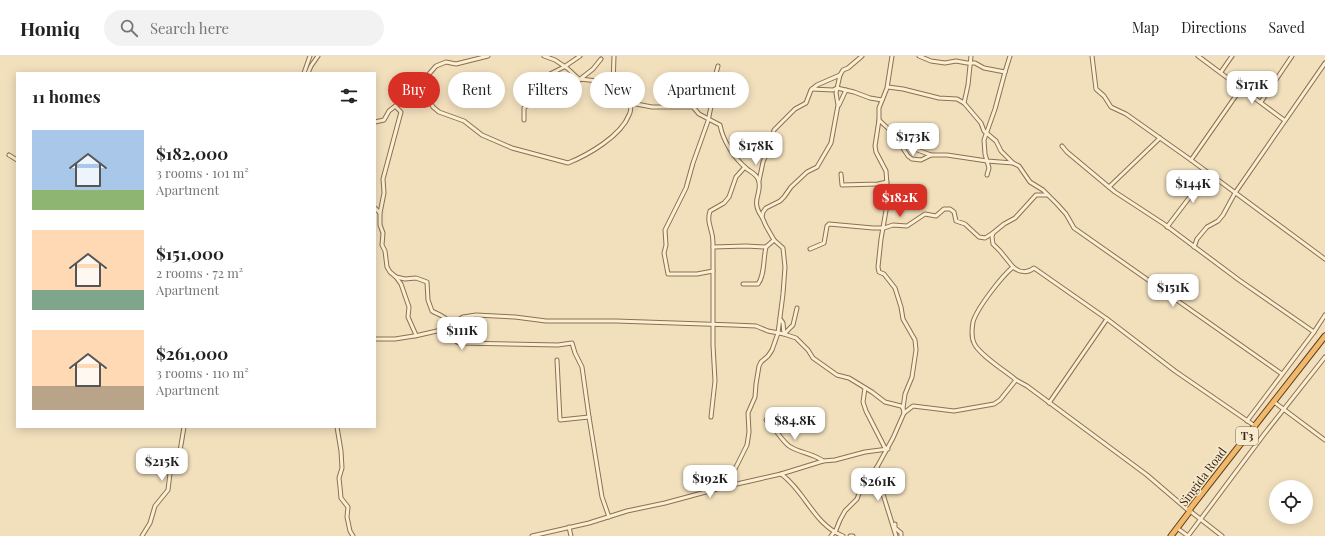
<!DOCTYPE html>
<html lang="en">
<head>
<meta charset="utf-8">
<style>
  :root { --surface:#fff; --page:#f2f2f2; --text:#222; --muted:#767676; --line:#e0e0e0; --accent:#d93025 }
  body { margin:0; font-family:"Playfair Display",serif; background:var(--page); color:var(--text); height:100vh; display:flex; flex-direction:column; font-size:15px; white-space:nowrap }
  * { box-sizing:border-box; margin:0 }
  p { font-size:13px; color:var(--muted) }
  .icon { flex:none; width:22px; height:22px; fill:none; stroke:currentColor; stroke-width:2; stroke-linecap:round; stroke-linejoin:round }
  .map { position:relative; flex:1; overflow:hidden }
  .sheet { position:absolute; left:16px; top:16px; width:360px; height:356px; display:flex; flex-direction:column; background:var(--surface); border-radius:0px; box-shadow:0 2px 10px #0003 }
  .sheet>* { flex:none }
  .hud { position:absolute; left:388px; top:16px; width:380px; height:36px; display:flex; gap:8px }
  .buttons { position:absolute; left:1269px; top:424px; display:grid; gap:8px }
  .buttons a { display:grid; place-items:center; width:44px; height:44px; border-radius:50%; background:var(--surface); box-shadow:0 2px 10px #0003; font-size:20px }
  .price { position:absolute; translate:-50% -34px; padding:0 9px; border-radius:8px; background:#fff; color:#222; font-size:13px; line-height:26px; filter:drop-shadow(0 1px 2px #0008) }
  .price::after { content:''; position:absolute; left:50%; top:24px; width:12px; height:9px; margin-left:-6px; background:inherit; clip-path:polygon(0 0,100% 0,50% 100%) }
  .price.on { background:var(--accent); color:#fff }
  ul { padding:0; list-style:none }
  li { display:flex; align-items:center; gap:12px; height:100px; padding:0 16px }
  li span { display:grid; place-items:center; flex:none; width:112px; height:80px; border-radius:0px; color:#555 }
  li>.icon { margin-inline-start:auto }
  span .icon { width:48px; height:48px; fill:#fffc; stroke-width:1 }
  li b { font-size:17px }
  h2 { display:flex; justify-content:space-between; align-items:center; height:48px; padding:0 16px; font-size:17px }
  .chip { padding:0 14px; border-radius:18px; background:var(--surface); box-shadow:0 2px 10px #0003; font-size:14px; line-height:36px }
  .chip.on { background:var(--accent); color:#fff }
  header { display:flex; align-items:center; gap:24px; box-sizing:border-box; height:56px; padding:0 20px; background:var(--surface); border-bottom:1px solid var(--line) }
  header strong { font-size:19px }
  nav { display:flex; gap:22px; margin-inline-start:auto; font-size:14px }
  .search { width:280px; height:36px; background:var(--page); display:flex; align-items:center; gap:10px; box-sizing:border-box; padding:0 14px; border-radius:22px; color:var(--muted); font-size:15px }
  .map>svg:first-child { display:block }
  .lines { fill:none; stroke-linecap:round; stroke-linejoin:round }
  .minor-casing { stroke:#8b7054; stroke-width:5 }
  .trunk-casing { stroke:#583e29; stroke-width:7 }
  .minor { stroke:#fceed0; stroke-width:3 }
  .trunk { stroke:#f2b96a; stroke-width:5 }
  .labels { text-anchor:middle; stroke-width:3; stroke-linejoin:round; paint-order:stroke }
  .shield { fill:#f8ebcd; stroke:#726250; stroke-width:1 }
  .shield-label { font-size:11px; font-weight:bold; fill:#39281a }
  .street-label { font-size:12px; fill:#39281a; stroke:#f8ebcd }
</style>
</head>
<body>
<header>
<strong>Homiq</strong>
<div class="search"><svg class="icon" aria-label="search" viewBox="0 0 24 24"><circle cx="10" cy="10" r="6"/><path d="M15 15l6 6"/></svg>Search here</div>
<nav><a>Map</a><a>Directions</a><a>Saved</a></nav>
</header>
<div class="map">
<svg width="1325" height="480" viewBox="0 0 1325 480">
  <rect width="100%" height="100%" fill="#f2e0bd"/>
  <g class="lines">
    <g class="minor-casing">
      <g id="minor">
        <path d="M544,0L555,4L567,12L579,23L598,25L613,29"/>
        <path d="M614,0L613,29L631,47L652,51H693L699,58L720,69C723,85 734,102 747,113C751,116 756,118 758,123C764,137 749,143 762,161"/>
        <path d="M892,0L887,32L879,52V64L875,90L876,96L886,115L888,143L881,183L878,211L879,216L884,218L895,232L901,251L903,263L915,284L916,294L912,321L905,338L903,352L904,357"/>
        <path d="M919,0L931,5L945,7L956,5L967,7H975L984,12L1005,16L995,53L984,84L985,98L989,112L987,119"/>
        <path d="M1092,0L1096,33L1104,40L1111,51L1126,58L1191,104L1325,203"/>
        <path d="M1198,0L1284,64"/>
        <path d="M718,10L713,28V41L708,65L693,107L686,132L665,174L666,189L664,197L668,218H697L713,215V191L746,190L766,191L774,184"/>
        <path d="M1005,16L1010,0"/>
        <path d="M1221,16L1232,0"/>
        <path d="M304,17L310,0"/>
        <path d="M308,17L311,10L318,0"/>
        <path d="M412,21L420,28L433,51L439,56L464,65L482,79L512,92L568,107C588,99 621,80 629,59C631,56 631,51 631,47"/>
        <path d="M888,31L903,33L939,42L957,43L964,47L981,67L984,75L996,85L1001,95L1013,107"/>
        <path d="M812,33L833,34L837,32L854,36L870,42L882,44"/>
        <path d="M568,44L579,24L593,13L601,3"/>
        <path d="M1261,46L1292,0"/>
        <path d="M964,47L968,29L971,0"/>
        <path d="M839,49L846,34"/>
        <path d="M524,64V52L531,46L536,40L543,25L548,19L564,11L580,0"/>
        <path d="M879,64L893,77L908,100L912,103L921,104L931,99H947L987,105L1013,107L1019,110L1030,126L1043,134L1057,148L1066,158L1074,172L1282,318"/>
        <path d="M375,66L384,64L389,55L414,35L436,10L446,6L456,8L488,0"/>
        <path d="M901,88L931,99"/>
        <path d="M1062,90L1067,96L1115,136L1164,168L1239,224L1314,276"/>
        <path d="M9,99L17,104"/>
        <path d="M1191,104L1242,31"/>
        <path d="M841,118L842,129L878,128L887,126"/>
        <path d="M759,125L763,106L771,87L774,74L795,53L806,47L811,34L817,29L840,19"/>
        <path d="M1109,131L1160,82"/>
        <path d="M375,152L380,157"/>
        <path d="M1167,171L1208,117"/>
        <path d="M713,191C713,187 713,182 712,178C710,169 707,164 710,155L724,147L729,141L736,121L745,111"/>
        <path d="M1194,191L1197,183L1207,171L1218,165L1223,159L1235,137L1325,7"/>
        <path d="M810,193L824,187L827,170L829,168L873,172H884L893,169L907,170L925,158L936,160L944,153H950L954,156L956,165L965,168L979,181L985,182L993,177"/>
        <path d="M1013,211L1000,195L993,188L992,181L993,177L1004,168L1015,162L1036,139H1047"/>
        <path d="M396,221L405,223L416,222L427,226L428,244L432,255C437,258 445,260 448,265C453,273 449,283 459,287L558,289L572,287L575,297L582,311L589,361L602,441L609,461"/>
        <path d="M743,228H758C765,219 763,203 766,191"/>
        <path d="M781,264L783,267L784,278L796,282L808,294L813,302L837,319L849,322L872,336L885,346L901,350L903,352"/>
        <path d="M450,269L463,261L476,259L515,261L546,265H616L733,269L756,270L768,275L784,278L793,269L797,252"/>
        <path d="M415,280L450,272"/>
        <path d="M375,283H395L414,280L416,279L408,261L409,251L401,228L396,221L390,216L387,211L385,195L382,189L383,177L380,169V157L384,137L383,123L401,56L396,51"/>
        <path d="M557,304L560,364L589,361"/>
        <path d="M1016,324C1007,316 978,298 974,287C971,281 972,272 973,266C977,252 1002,220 1013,211C1020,217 1028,217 1034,212L1107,263L1175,315L1255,370"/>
        <path d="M865,332L863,346L866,355L885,392"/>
        <path d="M1274,346L1325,384"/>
        <path d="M1049,347L1107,263"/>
        <path d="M711,361L715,325L713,289V215"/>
        <path d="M766,364C775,371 780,383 789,390C799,397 813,397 823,405"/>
        <path d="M1247,365L1314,276L1325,259"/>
        <path d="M337,371L341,395L342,412L339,422L340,431L341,442L348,451L347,461L350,475L353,480"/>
        <path d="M877,411L882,435L896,480"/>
        <path d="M781,418C805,435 814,469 843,480"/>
        <path d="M728,430L732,419L747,389L749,376L748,357L755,341L756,328L759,310L761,306L768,300L772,294L778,277L783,238L785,211L783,192L774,184L766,170L762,161L763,156L766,152L780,145L784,141L791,131L807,116L817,111L831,87L838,49L836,37L840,19L843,14L848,12L862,0"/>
        <path d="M1190,455L1222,480"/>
        <path d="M895,468V472L901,477V480"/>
        <path d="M569,471L571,480"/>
        <path d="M1177,472L1188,480"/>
        <path d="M142,480L150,467L155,450L168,434L171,409L180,395L184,371"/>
        <path d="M532,480L589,467L627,455L665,447L728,430L781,418L823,405L835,404L865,396L888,393"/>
        <path d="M831,480L836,474L840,464L845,455L857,443L862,430L877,411L893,382L904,357L913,350L954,355L994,348L1000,344L1016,324L1027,330L1147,419L1189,455"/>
        <path d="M850,480H853"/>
        <path d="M1188,480L1265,377L1325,301"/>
      </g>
    </g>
    <g class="trunk-casing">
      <path id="trunk" d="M1171,480L1190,455L1189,454L1325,280"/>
    </g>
    <use href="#minor" class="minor"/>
    <use href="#trunk" class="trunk"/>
  </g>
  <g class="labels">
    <rect class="shield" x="1236" y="371" width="22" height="18" rx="3"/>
    <g class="shield-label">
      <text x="1247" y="384">T3</text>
    </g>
    <g class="street-label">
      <text transform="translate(1203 421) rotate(-53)" y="4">Singida Road</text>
    </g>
  </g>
</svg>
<div class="buttons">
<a><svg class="icon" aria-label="locate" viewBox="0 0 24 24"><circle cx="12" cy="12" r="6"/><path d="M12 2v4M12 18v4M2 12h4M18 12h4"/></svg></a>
</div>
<b class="price" style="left:1252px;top:49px">$171K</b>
<b class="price" style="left:913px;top:101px">$173K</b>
<b class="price" style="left:756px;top:110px">$178K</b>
<b class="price" style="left:1193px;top:148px">$144K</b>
<b class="price on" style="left:900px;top:162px">$182K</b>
<b class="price" style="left:1173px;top:252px">$151K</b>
<b class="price" style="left:462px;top:295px">$111K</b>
<b class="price" style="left:795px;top:385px">$84.8K</b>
<b class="price" style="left:162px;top:426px">$215K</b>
<b class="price" style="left:710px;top:443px">$192K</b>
<b class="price" style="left:878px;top:446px">$261K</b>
<div class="hud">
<a class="chip on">Buy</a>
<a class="chip">Rent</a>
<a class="chip">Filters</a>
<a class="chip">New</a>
<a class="chip">Apartment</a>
</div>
<section class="sheet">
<h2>11 homes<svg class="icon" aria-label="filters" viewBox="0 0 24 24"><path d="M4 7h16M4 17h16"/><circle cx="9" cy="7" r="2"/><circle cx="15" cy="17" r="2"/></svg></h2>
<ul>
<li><span style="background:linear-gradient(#a9c7e8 75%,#8fb573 0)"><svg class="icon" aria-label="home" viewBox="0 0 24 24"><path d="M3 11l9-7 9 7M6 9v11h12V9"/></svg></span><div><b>$182,000</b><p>3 rooms · 101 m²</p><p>Apartment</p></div></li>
<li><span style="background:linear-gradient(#ffd9b3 75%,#7fa58c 0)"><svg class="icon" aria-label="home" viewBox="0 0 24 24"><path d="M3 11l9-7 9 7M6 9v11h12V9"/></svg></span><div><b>$151,000</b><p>2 rooms · 72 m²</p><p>Apartment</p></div></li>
<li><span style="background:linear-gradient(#ffd9b3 70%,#b9a48a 0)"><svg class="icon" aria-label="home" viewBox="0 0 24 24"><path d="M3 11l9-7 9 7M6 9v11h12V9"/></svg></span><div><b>$261,000</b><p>3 rooms · 110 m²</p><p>Apartment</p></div></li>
</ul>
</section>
</div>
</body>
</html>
